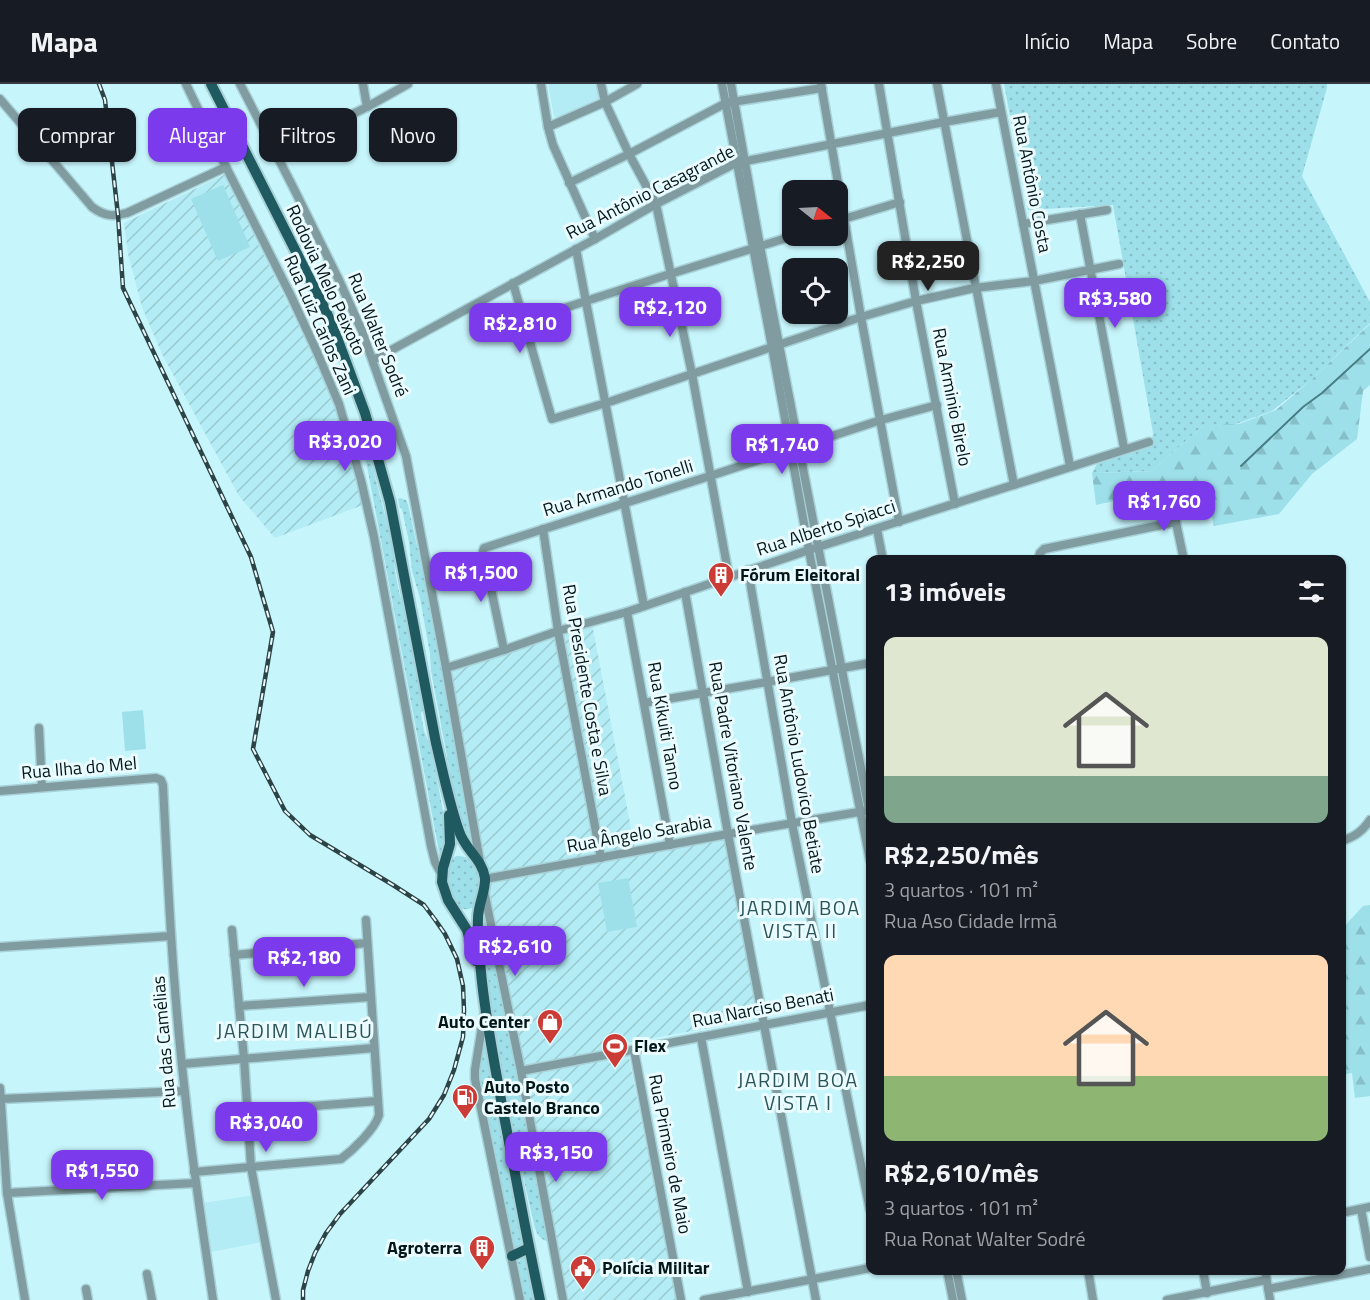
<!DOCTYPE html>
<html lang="pt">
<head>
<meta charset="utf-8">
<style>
  :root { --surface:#171b24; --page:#242831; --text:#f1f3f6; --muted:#9ea1a6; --line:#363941; --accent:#7c3aed }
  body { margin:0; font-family:"Titillium Web",sans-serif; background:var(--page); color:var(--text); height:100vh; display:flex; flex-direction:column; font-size:22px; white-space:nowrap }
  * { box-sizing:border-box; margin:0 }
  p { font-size:20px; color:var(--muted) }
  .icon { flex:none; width:33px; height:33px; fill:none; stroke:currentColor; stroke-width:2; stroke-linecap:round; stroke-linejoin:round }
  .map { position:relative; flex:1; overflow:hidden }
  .drawer { position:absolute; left:866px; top:471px; width:480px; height:720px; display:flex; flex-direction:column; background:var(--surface); border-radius:12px; box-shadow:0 2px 4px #0004 }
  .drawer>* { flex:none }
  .guide { position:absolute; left:18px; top:24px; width:570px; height:54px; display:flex; gap:12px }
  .needle { width:39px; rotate:108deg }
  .fabs { position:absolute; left:782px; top:96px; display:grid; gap:12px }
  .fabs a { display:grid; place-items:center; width:66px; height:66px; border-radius:12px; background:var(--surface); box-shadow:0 2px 4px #0004; font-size:30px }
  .price { position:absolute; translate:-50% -51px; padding:0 14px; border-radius:12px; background:var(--accent); color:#fff; font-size:20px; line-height:39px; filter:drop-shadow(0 2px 3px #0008) }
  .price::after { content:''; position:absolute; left:50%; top:36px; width:18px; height:14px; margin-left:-9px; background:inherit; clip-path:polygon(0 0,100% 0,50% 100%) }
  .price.selected { background:#222; color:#fff }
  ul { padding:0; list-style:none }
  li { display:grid; align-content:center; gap:12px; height:318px; padding:0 18px }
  li span { display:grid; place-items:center; height:186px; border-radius:12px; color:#555 }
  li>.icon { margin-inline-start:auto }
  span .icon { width:108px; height:108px; fill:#fffc; stroke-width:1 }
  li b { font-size:26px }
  h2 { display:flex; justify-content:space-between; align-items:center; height:72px; padding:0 18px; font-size:26px }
  .pill { padding:0 21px; border-radius:12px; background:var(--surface); box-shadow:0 2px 4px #0004; font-size:21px; line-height:54px }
  .pill.selected { background:var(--accent); color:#fff }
  header { display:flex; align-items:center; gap:36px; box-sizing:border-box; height:84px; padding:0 30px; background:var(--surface); border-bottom:2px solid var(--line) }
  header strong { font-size:28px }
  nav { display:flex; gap:33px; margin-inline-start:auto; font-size:21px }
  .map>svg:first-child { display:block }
  .built { fill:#b3ecf4 }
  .industrial { fill:url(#industrial-furrows) }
  .grass { fill:url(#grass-dots) }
  .forest { fill:url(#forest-firs) }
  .garden { fill:#9ee0ea }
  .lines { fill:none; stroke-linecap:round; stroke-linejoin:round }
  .stream { stroke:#487e85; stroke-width:2 }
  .minor-casing { stroke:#a8d1d8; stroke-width:11 }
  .major-casing { stroke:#a8d1d8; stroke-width:14 }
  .minor { stroke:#809ca0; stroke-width:8 }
  .major { stroke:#205a61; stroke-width:10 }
  .rail-casing { stroke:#2d4447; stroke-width:4.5 }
  .rail { stroke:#eafcff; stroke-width:2; stroke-dasharray:7; stroke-linecap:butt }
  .labels { text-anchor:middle; stroke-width:6; stroke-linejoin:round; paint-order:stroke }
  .street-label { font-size:18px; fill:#051618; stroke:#eafcff }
  .poi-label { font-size:18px; font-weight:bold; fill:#051618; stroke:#eafcff; text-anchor:start }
  .neighbourhood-label { font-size:20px; letter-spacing:1.5px; fill:#2a545a; stroke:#eafcff }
</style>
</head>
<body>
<header>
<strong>Mapa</strong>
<nav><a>Início</a><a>Mapa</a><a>Sobre</a><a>Contato</a></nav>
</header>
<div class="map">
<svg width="1370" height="1216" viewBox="0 0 1370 1216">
  <defs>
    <pattern id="industrial-furrows" width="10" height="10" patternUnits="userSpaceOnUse" patternTransform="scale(1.5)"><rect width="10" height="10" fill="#b3ecf4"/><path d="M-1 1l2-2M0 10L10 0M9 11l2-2" fill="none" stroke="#98cad0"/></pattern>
    <pattern id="grass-dots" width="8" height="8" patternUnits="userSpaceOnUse" patternTransform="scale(1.5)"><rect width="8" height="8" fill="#9ee0ea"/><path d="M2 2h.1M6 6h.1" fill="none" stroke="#87bfc8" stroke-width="1.8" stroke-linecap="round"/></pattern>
    <pattern id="forest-firs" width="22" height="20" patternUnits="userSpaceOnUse" patternTransform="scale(1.5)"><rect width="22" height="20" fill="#9ee0ea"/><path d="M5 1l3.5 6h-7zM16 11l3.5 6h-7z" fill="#87bfc8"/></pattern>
  </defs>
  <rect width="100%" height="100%" fill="#c7f5fc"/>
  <g class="built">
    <path d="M548,0H598L599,13L598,15L559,36L554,32Z"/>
    <path d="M254,1111L262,1158L211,1168L203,1119Z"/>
  </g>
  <g class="industrial">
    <path d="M224,91L326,296L334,318L363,421L275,454L239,412L162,270L142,223L128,170L124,139Z"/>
    <path d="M592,540L636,770L726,754L759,935L626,959L677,1216H565L446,585Z"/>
  </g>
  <g class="grass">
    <path d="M1004,0H1327V4L1302,92L1370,218V239L1311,296L1272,327L1236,340H1205L1152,387L1092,389L1097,380L1151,363L1153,349L1113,121L1028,126Z"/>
    <path d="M361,338L394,466L395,487L399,508L406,529L424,625L421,629L424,647L431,664L447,748L444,769L440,773L359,339Z"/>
    <path d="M400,414L406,416L408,420L423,490L475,764L470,763L462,747L454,710L431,587L430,570L420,514L412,487L409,458L402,425L400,424L398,415Z"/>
    <path d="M456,772C469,771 478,780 480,794C481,800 479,807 478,812C477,817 476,822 472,824C452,833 445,795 448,783C449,778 452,775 456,772Z"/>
    <path d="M485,806L550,1158C539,1156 536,1149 534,1140L502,1000L482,898L479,838Z"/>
    <path d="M486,935L525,1161L515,1168L478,984Z"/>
    <path d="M527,1171L536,1216H525L518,1178Z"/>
  </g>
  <g class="forest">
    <path d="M1370,240V301L1363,307L1357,355L1312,390L1279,430L1214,442L1204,397L1096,421L1092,389L1152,387L1205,340H1239L1276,326L1311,296Z"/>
    <path d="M1370,821V1012L1355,1014L1352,989L1341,991V846L1363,822Z"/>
  </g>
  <g class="garden">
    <path d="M223,101L250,163L218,177L191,115Z"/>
    <path d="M143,626L146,665L125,667L122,628Z"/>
    <path d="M628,794L637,843L607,848L598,799Z"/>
  </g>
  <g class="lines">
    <path class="stream" d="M1241,382L1303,323L1322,309L1370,265"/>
    <g class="minor-casing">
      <g id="minor">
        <path d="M186,0L221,73L291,212L317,268L339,320L361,396L374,453L431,762L435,778L442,791"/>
        <path d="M240,0L293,103L338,194L362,247L406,372L446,584L480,778"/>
        <path d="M363,0L367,23"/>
        <path d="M541,0L548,43L553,61L595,155"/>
        <path d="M601,0L605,18L629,70L656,120L692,290L729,493"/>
        <path d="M722,0L772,263L809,467L870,776"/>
        <path d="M731,0L760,162L870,731"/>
        <path d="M821,0L861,233L899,438"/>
        <path d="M879,0L916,217L955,420"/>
        <path d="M937,0L1014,401"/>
        <path d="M996,0L1070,382"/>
        <path d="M0,15L92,123C104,132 113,133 127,129L226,83"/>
        <path d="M548,43L605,18L637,0"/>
        <path d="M275,68L367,23L408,0"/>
        <path d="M569,99L629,70L726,19L822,4"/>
        <path d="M1080,130L1124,364"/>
        <path d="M837,137L900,118"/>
        <path d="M1023,140L1107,126"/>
        <path d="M576,165L644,522"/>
        <path d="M513,199L552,335L606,319L861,233L916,217L975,204L1034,197L1119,180"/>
        <path d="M524,237L670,190L793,152"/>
        <path d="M373,276L595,155L656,120L736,79L944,38L1001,28"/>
        <path d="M1171,415L1184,476"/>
        <path d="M543,445L558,547L601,774"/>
        <path d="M877,445L883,476"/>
        <path d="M1038,476L1040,469L1044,465L1176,438"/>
        <path d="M748,486L792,739L870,1126"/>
        <path d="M685,508L728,750L816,1216"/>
        <path d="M627,528L670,761"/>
        <path d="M504,566L483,467L484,464L710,392L881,336L937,321"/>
        <path d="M446,584L504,566L558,547L627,528L818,463L1149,358"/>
        <path d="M644,619L767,598L870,579"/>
        <path d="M39,644L42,703"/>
        <path d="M0,707L156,694L161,696L163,701C168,804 173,907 185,1009C192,1078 203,1147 213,1216"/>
        <path d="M1341,757C1354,753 1362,748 1370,736"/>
        <path d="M485,795L728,750L865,727"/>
        <path d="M484,807L521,987L563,1216"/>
        <path d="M232,846L244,974L251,1083L276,1216"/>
        <path d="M0,863L171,852"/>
        <path d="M234,871L367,859"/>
        <path d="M239,922L370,913"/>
        <path d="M484,930L475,986V995L520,1216"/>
        <path d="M701,953L748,1208"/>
        <path d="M634,966L681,1216"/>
        <path d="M182,980L374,964"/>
        <path d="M521,987L870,921"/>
        <path d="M0,1004L7,1109L25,1216"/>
        <path d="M0,1015L184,1007"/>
        <path d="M248,1027L378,1017"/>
        <path d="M194,1088L341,1075C353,1066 375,1045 379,1031L366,836"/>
        <path d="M7,1109L196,1099"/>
        <path d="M1361,1125L1370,1173"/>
        <path d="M1341,1129L1370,1123"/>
        <path d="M947,1186L953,1216"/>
        <path d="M956,1186L962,1216"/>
        <path d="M1088,1186L1093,1216"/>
        <path d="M1203,1186L1207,1209"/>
        <path d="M1265,1186L1270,1216"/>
        <path d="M147,1190L152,1216"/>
        <path d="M86,1205L88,1216"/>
        <path d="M1268,1205L1370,1185"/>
        <path d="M704,1216L870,1184"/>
        <path d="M1167,1216L1266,1196"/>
      </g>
    </g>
    <g class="major-casing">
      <g id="major">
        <path d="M211,0L326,227L339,259L365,329L390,418L436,659C443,688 449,719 459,747C465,766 482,774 485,794C486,806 478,821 478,834C477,853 480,879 482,898C487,943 496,988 504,1032C516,1094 527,1155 540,1216"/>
        <path d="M449,731L450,760L443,784L442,798L448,816L467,846L476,877"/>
        <path d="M512,1172L529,1164"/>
      </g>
    </g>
    <use href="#minor" class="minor"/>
    <use href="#major" class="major"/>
    <g class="rail-casing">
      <path id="rail" d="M99,0L105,16L118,131L123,204L251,473L273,548L253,665L285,727L310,751L393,801L424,821L436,837L445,850L457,875L463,902L464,926L463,953L454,986L444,1011L429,1035L340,1130L326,1149L315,1169L308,1187L303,1206V1216"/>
    </g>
    <use href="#rail" class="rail"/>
  </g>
  <defs>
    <g id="building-pin" transform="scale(1.35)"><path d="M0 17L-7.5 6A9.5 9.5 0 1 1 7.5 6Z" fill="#ca3c35" stroke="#eafcff"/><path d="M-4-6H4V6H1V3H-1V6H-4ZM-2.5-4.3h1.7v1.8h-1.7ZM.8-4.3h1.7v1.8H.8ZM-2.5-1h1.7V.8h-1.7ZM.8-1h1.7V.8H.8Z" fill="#fff"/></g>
    <g id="shop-pin" transform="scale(1.35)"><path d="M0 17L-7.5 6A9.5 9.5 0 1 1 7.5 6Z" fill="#ca3c35" stroke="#eafcff"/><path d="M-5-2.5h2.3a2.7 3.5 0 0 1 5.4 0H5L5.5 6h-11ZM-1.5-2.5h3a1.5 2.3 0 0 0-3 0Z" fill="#fff"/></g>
    <g id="stadium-pin" transform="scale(1.35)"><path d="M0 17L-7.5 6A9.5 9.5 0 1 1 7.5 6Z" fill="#ca3c35" stroke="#eafcff"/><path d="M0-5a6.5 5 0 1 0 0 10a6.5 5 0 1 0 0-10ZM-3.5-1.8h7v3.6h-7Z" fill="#fff"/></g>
    <g id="fuel-pin" transform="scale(1.35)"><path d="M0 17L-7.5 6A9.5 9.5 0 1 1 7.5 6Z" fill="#ca3c35" stroke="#eafcff"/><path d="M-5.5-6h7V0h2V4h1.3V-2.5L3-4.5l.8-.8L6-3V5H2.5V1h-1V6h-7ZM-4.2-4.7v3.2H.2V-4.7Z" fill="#fff"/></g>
    <g id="civic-pin" transform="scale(1.35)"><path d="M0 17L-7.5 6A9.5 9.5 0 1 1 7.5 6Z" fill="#ca3c35" stroke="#eafcff"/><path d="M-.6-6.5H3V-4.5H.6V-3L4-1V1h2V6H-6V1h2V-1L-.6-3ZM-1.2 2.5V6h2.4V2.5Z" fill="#fff"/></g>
  </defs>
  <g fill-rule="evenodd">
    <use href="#building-pin" x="721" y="491"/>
    <use href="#shop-pin" x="550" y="938"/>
    <use href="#stadium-pin" x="615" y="962"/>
    <use href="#fuel-pin" x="465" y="1013"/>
    <use href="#building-pin" x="482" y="1164"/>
    <use href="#civic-pin" x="583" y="1184"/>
  </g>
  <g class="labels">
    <g class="street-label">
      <text transform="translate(1032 100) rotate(79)" y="6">Rua Antônio Costa</text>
      <text transform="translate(650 108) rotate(-27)" y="6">Rua Antônio Casagrande</text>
      <text transform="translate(326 196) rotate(65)" y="6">Rodovia Melo Peixoto</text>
      <text transform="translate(320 241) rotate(66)" y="6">Rua Luiz Carlos Zani</text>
      <text transform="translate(378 251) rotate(68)" y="6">Rua Walter Sodré</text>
      <text transform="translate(952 313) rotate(79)" y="6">Rua Arminio Birelo</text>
      <text transform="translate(618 404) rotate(-17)" y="6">Rua Armando Tonelli</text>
      <text transform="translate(826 444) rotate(-18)" y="6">Rua Alberto Spiacci</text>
      <text transform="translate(587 606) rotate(80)" y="6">Rua Presidente Costa e Silva</text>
      <text transform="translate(665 642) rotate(80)" y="6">Rua Kikuiti Tanno</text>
      <text transform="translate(799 680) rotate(80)" y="6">Rua Antônio Ludovico Betiate</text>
      <text transform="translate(733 682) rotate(80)" y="6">Rua Padre Vitoriano Valente</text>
      <text transform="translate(79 684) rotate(-5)" y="6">Rua Ilha do Mel</text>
      <text transform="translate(639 750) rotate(-10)" y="6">Rua Ângelo Sarabia</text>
      <text transform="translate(763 924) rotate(-11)" y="6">Rua Narciso Benati</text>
      <text transform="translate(164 958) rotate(-95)" y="6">Rua das Camélias</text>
      <text transform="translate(670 1070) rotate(79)" y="6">Rua Primeiro de Maio</text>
    </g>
    <g class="poi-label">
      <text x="740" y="497">Fórum Eleitoral</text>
      <text x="530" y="944" text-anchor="end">Auto Center</text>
      <text x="634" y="968">Flex</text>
      <text x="484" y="1009">Auto Posto<tspan x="484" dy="21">Castelo Branco</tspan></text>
      <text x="462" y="1170" text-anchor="end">Agroterra</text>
      <text x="602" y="1190">Polícia Militar</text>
    </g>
    <g class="neighbourhood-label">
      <text x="800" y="831">JARDIM BOA<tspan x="800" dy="23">VISTA II</tspan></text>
      <text x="295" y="954">JARDIM MALIBÚ</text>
      <text x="798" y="1003">JARDIM BOA<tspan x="798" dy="23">VISTA I</tspan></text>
    </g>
  </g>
</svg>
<div class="fabs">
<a><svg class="needle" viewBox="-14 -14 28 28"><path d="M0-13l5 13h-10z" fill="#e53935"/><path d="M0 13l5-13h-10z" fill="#9ea1a6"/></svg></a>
<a><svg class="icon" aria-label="locate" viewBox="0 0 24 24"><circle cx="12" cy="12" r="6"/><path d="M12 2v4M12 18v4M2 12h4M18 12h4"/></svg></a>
</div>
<b class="price selected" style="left:928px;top:208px">R$2,250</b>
<b class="price" style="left:1115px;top:245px">R$3,580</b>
<b class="price" style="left:670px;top:254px">R$2,120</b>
<b class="price" style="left:520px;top:270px">R$2,810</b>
<b class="price" style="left:345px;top:388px">R$3,020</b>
<b class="price" style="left:782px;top:391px">R$1,740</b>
<b class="price" style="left:1164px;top:448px">R$1,760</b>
<b class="price" style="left:481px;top:519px">R$1,500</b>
<b class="price" style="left:515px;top:893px">R$2,610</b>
<b class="price" style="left:304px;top:904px">R$2,180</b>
<b class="price" style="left:266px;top:1069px">R$3,040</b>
<b class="price" style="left:556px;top:1099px">R$3,150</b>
<b class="price" style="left:102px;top:1117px">R$1,550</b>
<div class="guide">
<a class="pill">Comprar</a>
<a class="pill selected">Alugar</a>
<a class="pill">Filtros</a>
<a class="pill">Novo</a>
</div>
<section class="drawer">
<h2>13 imóveis<svg class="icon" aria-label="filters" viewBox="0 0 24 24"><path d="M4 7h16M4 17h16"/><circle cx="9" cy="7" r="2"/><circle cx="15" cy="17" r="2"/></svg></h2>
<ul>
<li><span style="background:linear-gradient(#dfe7d0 75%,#7fa58c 0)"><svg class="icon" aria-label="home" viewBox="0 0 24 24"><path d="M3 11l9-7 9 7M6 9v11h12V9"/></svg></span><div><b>R$2,250/mês</b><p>3 quartos · 101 m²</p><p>Rua Aso Cidade Irmã</p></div></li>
<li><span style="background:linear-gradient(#ffd9b3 65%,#8fb573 0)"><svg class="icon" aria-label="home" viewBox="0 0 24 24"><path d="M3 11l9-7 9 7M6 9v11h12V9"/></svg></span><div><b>R$2,610/mês</b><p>3 quartos · 101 m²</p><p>Rua Ronat Walter Sodré</p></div></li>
</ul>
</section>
</div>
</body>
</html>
